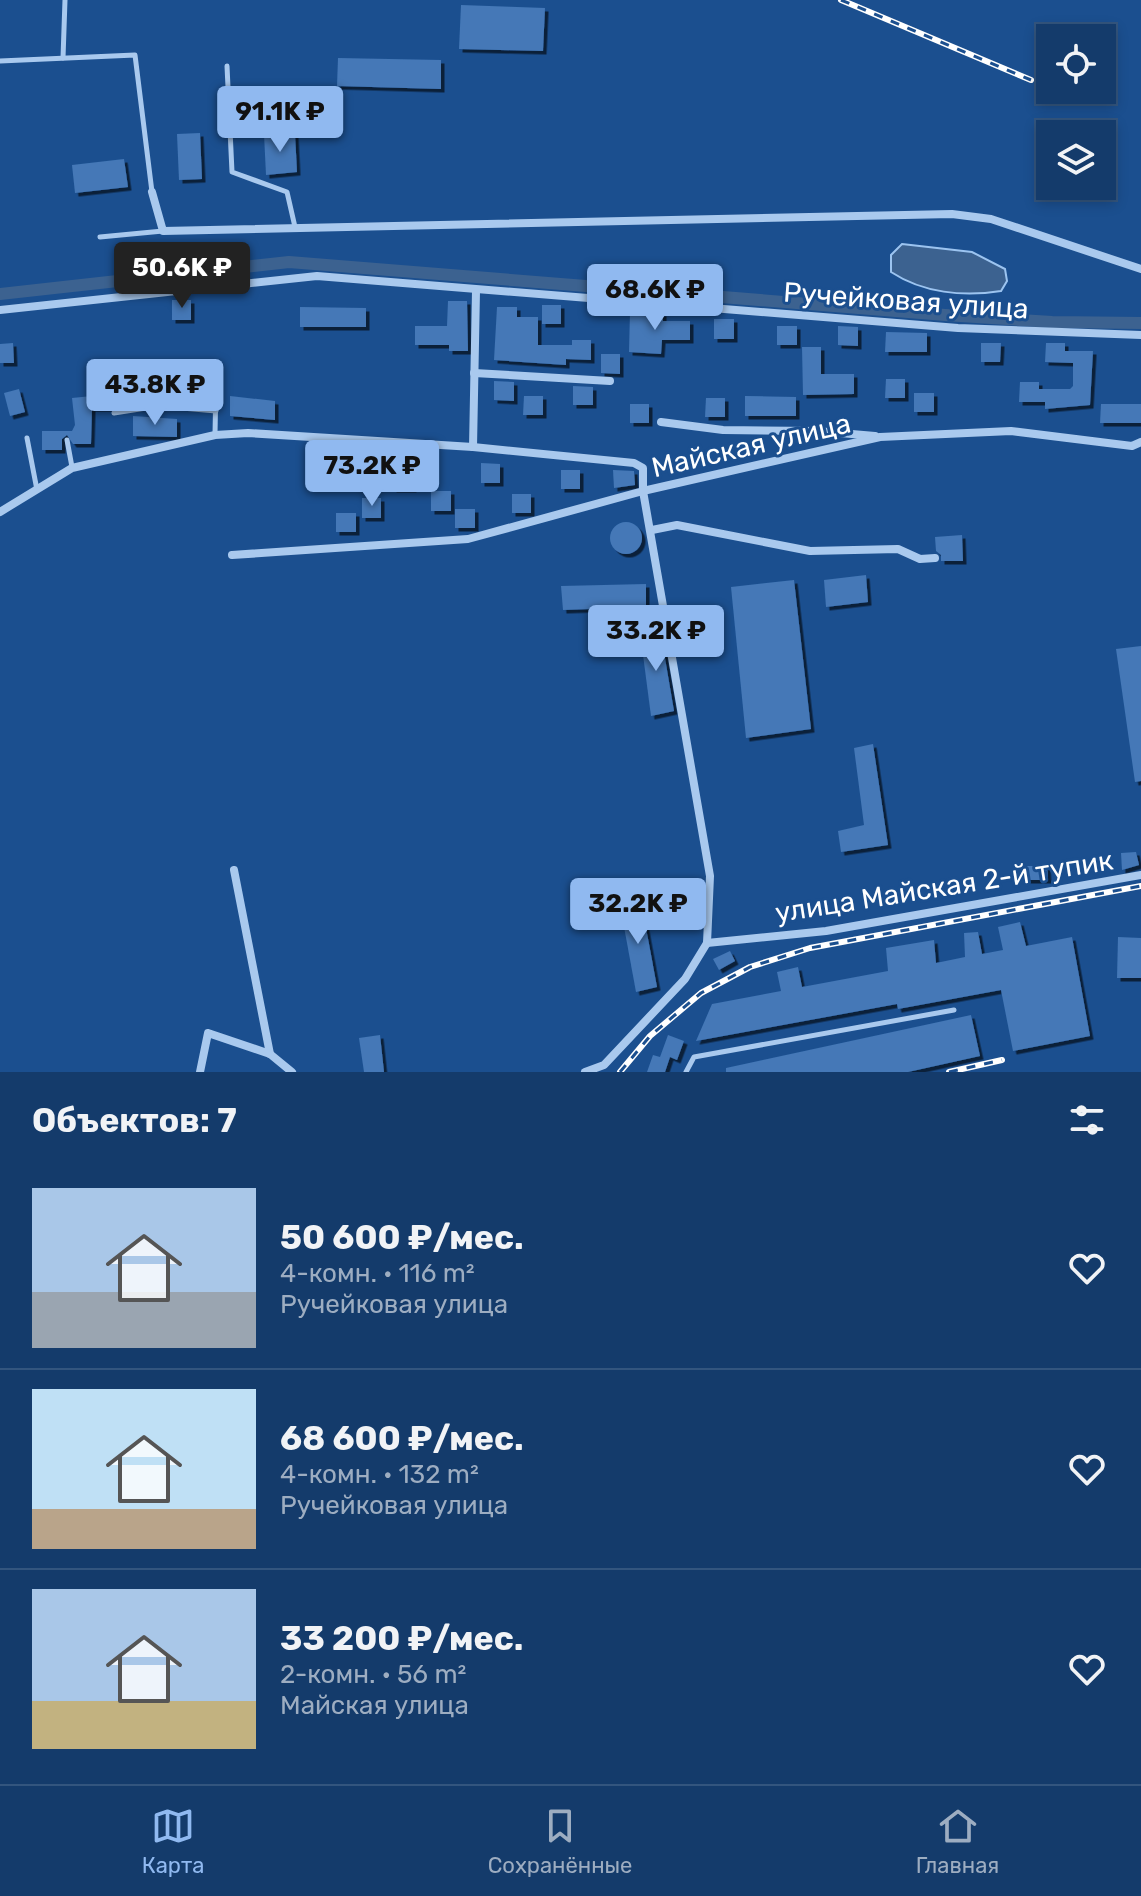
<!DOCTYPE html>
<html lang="ru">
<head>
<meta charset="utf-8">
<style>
  :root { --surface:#143b6b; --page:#1d4271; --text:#f1f3f6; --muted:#9dadc1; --line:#33557e; --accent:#90b9f0 }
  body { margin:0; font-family:Rubik,sans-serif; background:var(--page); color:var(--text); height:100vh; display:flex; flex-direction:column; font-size:30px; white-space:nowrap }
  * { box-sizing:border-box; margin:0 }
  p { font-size:26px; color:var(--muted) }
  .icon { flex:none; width:44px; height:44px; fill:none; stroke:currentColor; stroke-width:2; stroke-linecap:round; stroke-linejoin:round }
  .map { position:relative; height:1072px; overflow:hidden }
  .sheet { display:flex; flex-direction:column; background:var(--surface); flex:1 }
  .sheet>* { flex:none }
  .fabs { position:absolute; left:1036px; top:24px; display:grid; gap:16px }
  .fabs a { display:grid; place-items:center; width:80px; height:80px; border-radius:0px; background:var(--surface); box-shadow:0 4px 12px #0003,0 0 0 2px var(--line); font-size:40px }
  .price { position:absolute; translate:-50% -68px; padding:0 18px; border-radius:8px; background:var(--accent); color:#111; font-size:26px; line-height:52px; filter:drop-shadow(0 2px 4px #0008) }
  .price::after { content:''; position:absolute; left:50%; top:48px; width:24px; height:18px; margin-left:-12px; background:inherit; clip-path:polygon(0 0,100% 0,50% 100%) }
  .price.selected { background:#222; color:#fff }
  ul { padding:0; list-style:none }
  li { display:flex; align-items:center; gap:24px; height:200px; padding:0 32px }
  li+li { border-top:2px solid var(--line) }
  li span { display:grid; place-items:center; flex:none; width:224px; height:160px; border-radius:0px; color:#555 }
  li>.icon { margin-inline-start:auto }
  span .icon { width:96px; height:96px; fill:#fffc; stroke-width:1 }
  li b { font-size:34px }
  h2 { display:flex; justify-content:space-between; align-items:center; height:96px; padding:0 32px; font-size:34px }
  .menu { display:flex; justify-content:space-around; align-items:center; height:112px; border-top:2px solid var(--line); background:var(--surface); font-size:22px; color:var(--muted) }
  .menu a { display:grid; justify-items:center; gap:4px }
  .menu .selected { color:var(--accent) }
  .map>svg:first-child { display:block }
  .water { fill:#3c6290; stroke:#9cc4f0; stroke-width:2 }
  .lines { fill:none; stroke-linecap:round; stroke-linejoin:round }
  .canal { stroke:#3c6290; stroke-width:12 }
  .building { fill:#4478b7; filter:url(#shadow) }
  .service { stroke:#a9c9ee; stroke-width:5 }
  .minor { stroke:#a9c9ee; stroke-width:8 }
  .rail-casing { stroke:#fff; stroke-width:6 }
  .rail { stroke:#1b4f8f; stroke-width:3; stroke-dasharray:9; stroke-linecap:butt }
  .labels { text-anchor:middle; stroke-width:6; stroke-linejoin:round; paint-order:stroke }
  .street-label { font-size:28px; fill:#fff; stroke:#1b4f8f }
</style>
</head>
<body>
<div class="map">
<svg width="1141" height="1072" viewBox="0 0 1141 1072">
  <defs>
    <filter id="shadow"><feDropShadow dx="3.5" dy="3.5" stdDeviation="0" flood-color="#0009"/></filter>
  </defs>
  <rect width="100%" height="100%" fill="#1b4f8f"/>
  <path class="water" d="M902,244L972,252L1005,269L1007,281L1001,291C963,297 923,293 891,272V255Z"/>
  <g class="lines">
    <path class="canal" d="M0,294L289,262L945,315L1052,322L1141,323"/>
  </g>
  <g class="building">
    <path d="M461,5L545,8L543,51L459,49Z"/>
    <path d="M338,58L441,60V89L337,86Z"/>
    <path d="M295,102H307L308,129L295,128Z"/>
    <path d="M200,133L202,179L179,180L177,134Z"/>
    <path d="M264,134H295L297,172L266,175Z"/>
    <path d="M124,159L128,187L75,193L72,165Z"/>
    <rect x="172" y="300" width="19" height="20"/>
    <path d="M448,301H467L468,351H449V345H415V326H447Z"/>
    <rect x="542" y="305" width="19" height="19"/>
    <path d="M300,307L366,308V327H300Z"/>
    <path d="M497,307H517V317H538V345H572V340H591V360L566,359V365L494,360Z"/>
    <path d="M630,312L663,313V321H690V340H662L661,354L629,352Z"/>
    <rect x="714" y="319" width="20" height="20"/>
    <rect x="777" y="326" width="20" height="19"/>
    <path d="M838,326L858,327V346L838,345Z"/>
    <path d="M886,332L927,333V352H885Z"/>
    <path d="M13,343L14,363H0V344Z"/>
    <path d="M981,343H1001L1000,362H981Z"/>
    <path d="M1046,343H1065V351H1093L1090,405L1045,409V402H1019L1020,382H1039V389H1070L1073,386V363L1045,362Z"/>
    <path d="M802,347H821V374H854V394L803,395Z"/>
    <path d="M601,354H620V374L601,373Z"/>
    <path d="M886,379H905V398H885Z"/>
    <path d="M494,381L514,382V401L494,400Z"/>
    <path d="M573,386L593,387V405H573Z"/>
    <path d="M92,388H112V408H92L91,444H73L67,435L62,439V450H42V431H72L75,425L72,398L92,396Z"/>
    <path d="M19,389L25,412L10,416L4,393Z"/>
    <rect x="914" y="393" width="20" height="19"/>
    <path d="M230,396L275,401V420L230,416Z"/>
    <path d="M524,396H543V415H523Z"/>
    <path d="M745,396L796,397V416H745Z"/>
    <path d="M706,398H725V417H705Z"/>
    <rect x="630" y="404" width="19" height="19"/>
    <path d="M1101,404H1141V423H1100Z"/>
    <path d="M133,416L177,419V437L133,436Z"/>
    <path d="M329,456H375V476L329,475Z"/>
    <path d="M481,463L500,464V483H481Z"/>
    <rect x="393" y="470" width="20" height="19"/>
    <rect x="561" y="470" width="19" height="19"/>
    <path d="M613,470L634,471L635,485L614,488Z"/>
    <rect x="431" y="491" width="20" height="20"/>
    <rect x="512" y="494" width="19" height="19"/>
    <rect x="362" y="498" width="19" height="20"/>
    <rect x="455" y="509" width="20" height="19"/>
    <rect x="336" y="513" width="20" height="19"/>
    <circle cx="626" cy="538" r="16"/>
    <path d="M962,535L963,561H941V555L936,551L935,537Z"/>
    <path d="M866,575L868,602L826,607L824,580Z"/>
    <path d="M794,580L811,729L746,738L731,587Z"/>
    <path d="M646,584V607L563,610L561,586Z"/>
    <path d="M660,629L674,711L651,716L640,632Z"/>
    <path d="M1141,646V781L1135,782L1116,649Z"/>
    <path d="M873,744L888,845L841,852L838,831L864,825L854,748Z"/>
    <path d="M1136,852L1139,865L1122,870L1121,853Z"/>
    <path d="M1023,866H1047L1048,880H1023Z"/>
    <path d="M641,901L657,987L636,992L620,905Z"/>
    <path d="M1020,922L1026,946L1072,937L1090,1036L1013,1051L1001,990L898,1009L897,1004L696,1041L712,1004L781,991L777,972L798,967L802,987L888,971L886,948L934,940L936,963L965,957L964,933L978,932L982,954L1003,950L998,927Z"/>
    <path d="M1118,937L1141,938V978H1117Z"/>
    <path d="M730,951L735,961L719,970L713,959Z"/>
    <path d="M971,1015L980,1056L908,1072H726V1068Z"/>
    <path d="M380,1035L384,1072H364L359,1038Z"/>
    <path d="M668,1035L684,1041L677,1060L670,1057L665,1072H647L653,1055L660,1057Z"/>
  </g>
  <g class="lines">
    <g class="service">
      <path d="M63,58L65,0"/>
      <path d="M0,61L135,55L152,192"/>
      <path d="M227,66L232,172L287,192L295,227"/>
      <path d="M100,237L163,231"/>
      <path d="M114,413L159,406L216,411"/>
      <path d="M215,434L216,382"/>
      <path d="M27,438L37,490"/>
      <path d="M67,440L72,467"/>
      <path d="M686,1072L694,1057L954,1010"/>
    </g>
    <g class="minor">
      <path d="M152,192L163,231L952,214L991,219L1141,269"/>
      <path d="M0,310L317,276L958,328L1141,335"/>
      <path d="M474,373L610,381"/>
      <path d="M661,422L723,430L817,431L875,436"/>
      <path d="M473,447L476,291"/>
      <path d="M0,512L72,468L215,435L248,433L473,447L634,463L643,468V491L468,539L232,555"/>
      <path d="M652,530L677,525L810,551L898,549L920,559L935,558"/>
      <path d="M234,870L270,1054"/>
      <path d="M707,943L826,931L1141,875"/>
      <path d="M200,1072L208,1033L270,1054L292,1072"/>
      <path d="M585,1072L604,1065L685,979L707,943L710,876L643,491L880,437L1011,431L1132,446L1141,442"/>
    </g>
    <g class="rail-casing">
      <g id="rail">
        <path d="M841,0L1031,80"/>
        <path d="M620,1072L650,1036L701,993L750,967L810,948L1141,886"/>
        <path d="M949,1072L1002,1060"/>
      </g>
    </g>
    <use href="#rail" class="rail"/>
  </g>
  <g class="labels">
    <g class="street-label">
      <text transform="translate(906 300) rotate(4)" y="10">Ручейковая улица</text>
      <text transform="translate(751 445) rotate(-13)" y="10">Майская улица</text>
      <text transform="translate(944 886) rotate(-9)" y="10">улица Майская 2-й тупик</text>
    </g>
  </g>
</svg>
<div class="fabs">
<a><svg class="icon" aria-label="locate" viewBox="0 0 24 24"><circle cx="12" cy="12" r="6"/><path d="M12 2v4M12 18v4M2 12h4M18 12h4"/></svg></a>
<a><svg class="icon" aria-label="layers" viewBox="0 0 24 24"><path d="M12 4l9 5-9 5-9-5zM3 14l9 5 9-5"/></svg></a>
</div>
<b class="price" style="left:280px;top:154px">91.1K ₽</b>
<b class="price selected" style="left:182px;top:310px">50.6K ₽</b>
<b class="price" style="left:655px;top:332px">68.6K ₽</b>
<b class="price" style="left:155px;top:427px">43.8K ₽</b>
<b class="price" style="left:372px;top:508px">73.2K ₽</b>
<b class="price" style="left:656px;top:673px">33.2K ₽</b>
<b class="price" style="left:638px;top:946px">32.2K ₽</b>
</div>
<section class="sheet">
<h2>Объектов: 7<svg class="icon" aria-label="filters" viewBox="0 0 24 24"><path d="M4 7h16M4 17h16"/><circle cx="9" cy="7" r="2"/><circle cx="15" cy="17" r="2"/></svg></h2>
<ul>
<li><span style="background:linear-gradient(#a9c7e8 65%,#9aa5b1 0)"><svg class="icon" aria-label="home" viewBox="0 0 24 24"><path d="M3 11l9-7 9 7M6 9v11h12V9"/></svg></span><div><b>50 600 ₽/мес.</b><p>4-комн. · 116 m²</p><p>Ручейковая улица</p></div><svg class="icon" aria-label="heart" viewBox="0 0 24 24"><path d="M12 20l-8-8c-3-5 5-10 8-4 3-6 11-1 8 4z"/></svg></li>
<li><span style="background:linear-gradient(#bfe0f5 75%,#b9a48a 0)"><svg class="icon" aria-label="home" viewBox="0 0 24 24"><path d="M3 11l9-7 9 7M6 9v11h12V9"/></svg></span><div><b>68 600 ₽/мес.</b><p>4-комн. · 132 m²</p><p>Ручейковая улица</p></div><svg class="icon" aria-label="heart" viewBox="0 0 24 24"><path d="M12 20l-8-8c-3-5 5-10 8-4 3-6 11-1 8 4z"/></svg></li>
<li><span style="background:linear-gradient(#a9c7e8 70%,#c2b280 0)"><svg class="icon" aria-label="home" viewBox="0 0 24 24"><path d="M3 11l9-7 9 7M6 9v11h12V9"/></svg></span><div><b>33 200 ₽/мес.</b><p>2-комн. · 56 m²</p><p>Майская улица</p></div><svg class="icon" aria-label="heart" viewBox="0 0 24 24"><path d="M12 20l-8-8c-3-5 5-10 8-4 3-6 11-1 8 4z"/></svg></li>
</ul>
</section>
<nav class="menu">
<a class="selected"><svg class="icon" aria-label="map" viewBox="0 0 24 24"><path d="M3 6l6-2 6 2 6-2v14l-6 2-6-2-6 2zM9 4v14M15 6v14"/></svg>Карта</a>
<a><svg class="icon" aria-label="saved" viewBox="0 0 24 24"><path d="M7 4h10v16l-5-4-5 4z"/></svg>Сохранённые</a>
<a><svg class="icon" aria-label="home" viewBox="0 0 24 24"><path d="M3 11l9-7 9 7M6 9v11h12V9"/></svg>Главная</a>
</nav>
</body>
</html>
